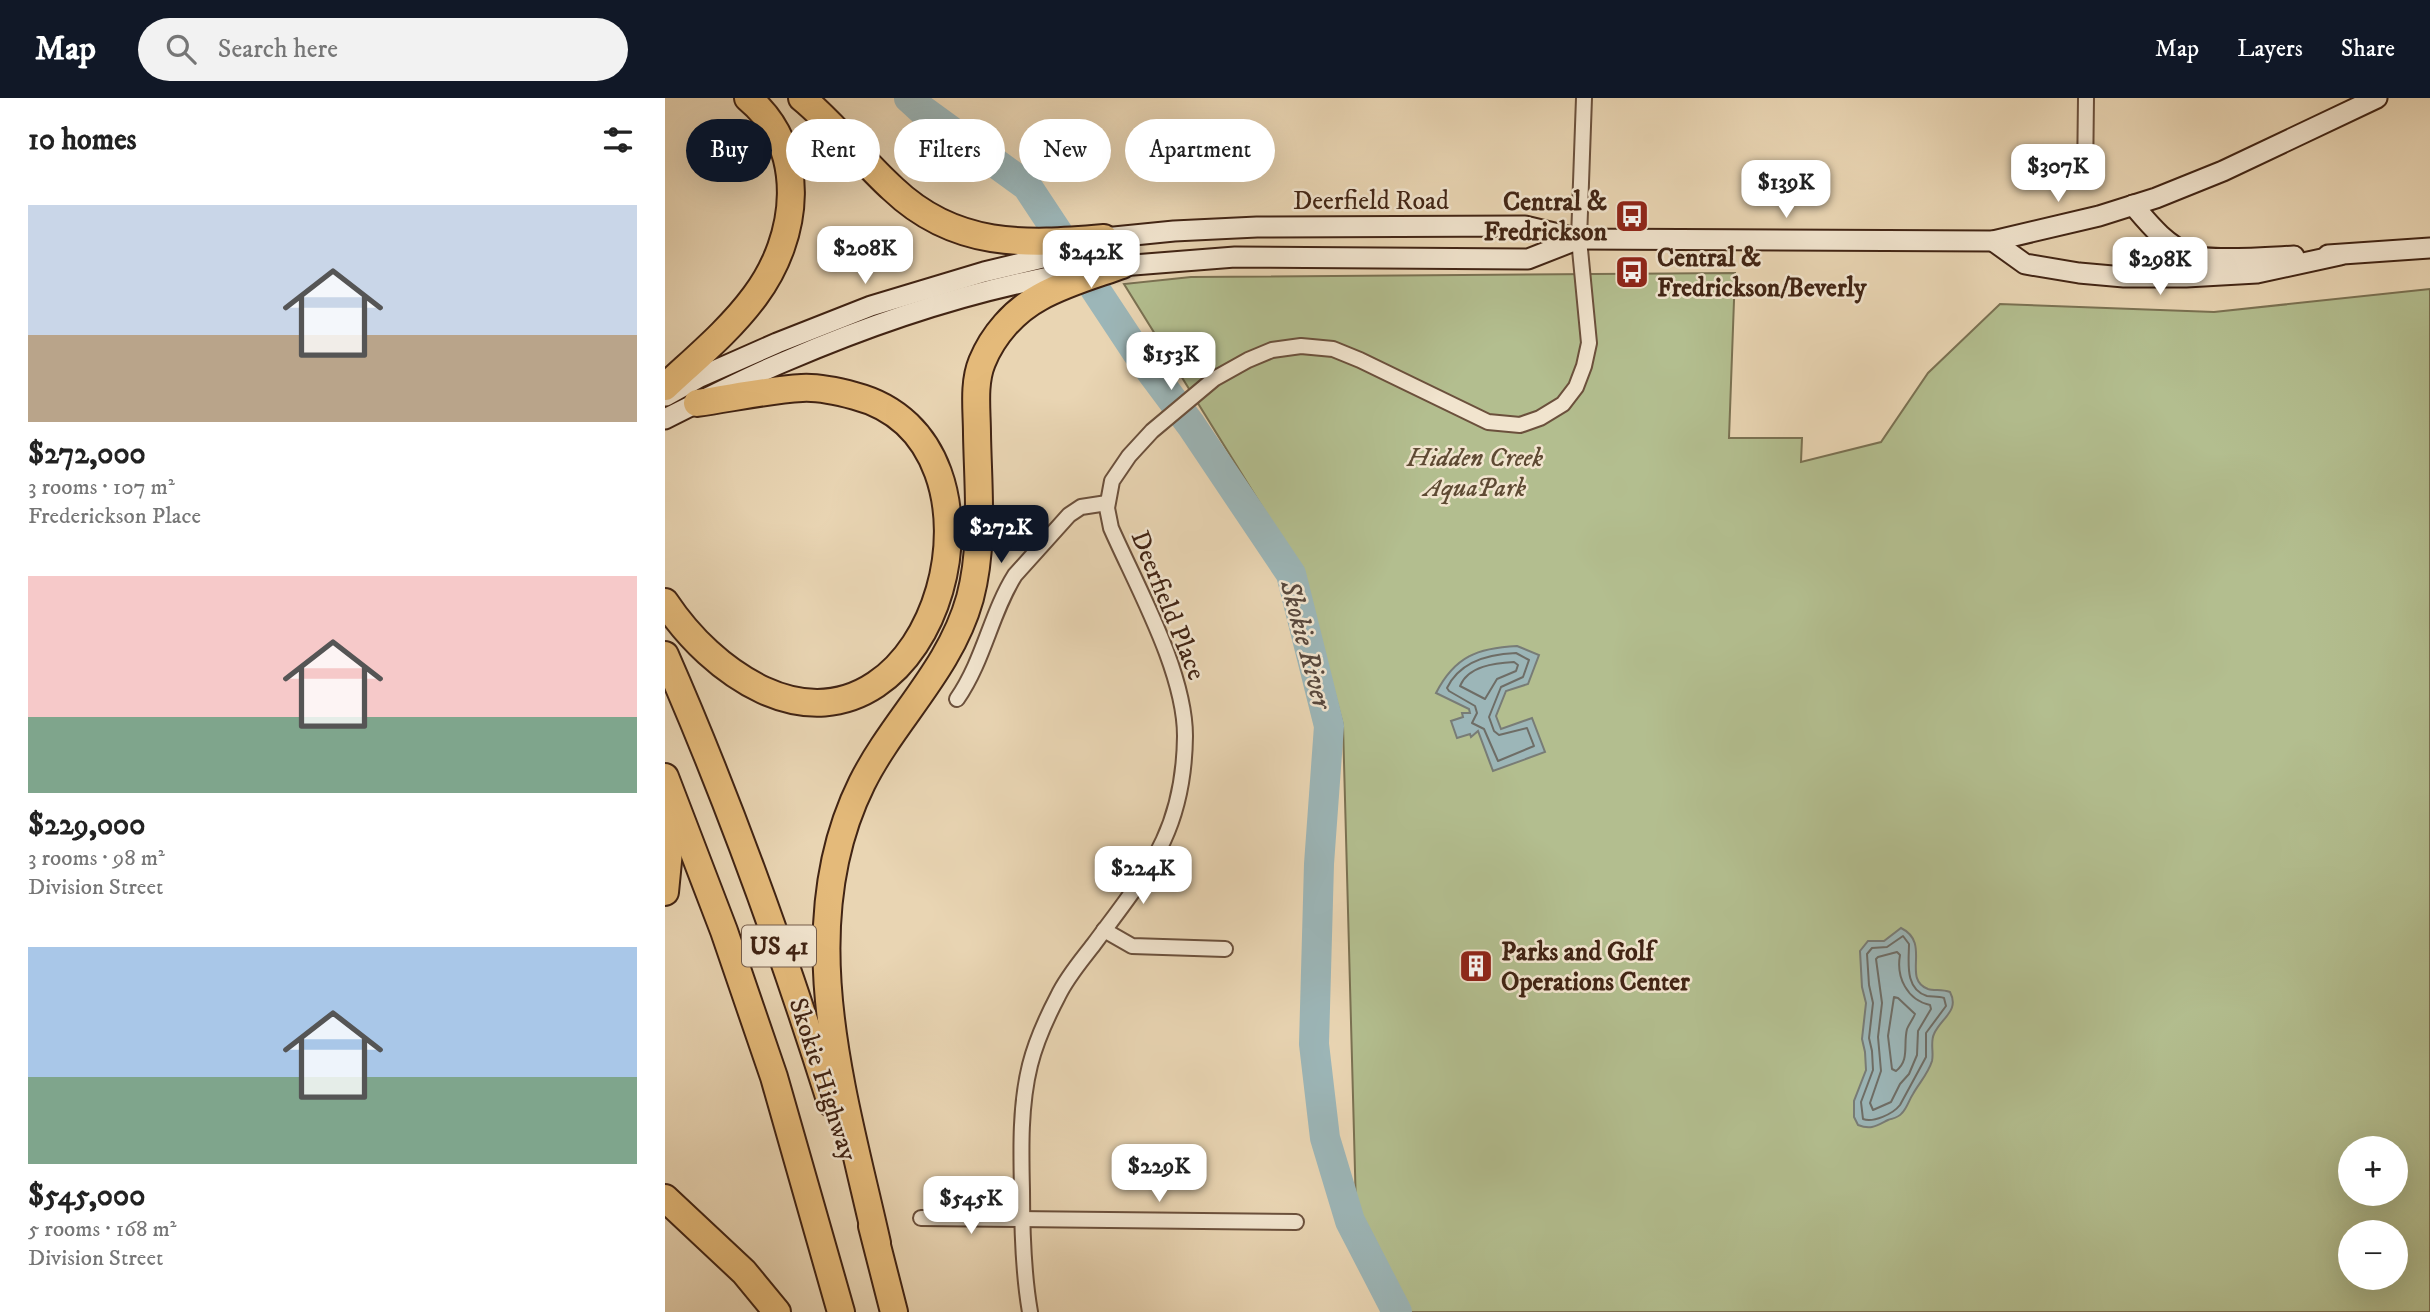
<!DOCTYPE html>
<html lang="en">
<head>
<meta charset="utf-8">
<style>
  :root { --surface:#fff; --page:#f2f2f2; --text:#222; --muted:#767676; --accent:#111827 }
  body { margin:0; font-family:"IM FELL DW Pica",serif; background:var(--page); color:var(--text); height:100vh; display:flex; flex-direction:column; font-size:26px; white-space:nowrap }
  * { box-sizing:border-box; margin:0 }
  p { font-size:23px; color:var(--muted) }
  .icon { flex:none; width:38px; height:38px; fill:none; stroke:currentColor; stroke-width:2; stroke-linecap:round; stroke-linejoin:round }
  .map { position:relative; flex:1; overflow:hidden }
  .side { display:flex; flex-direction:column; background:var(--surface); width:665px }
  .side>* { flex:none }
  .banner { position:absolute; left:21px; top:21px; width:665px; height:63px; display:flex; gap:14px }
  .fabs { position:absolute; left:1673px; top:1038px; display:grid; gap:14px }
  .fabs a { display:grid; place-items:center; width:70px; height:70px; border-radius:50%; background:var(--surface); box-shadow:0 7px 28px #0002; font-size:35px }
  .price { position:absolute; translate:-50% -60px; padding:0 16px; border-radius:14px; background:#fff; color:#222; font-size:23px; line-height:46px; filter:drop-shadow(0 2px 4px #0008) }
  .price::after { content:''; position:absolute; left:50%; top:42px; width:21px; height:16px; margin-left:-10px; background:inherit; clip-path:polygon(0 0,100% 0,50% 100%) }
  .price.active { background:var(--accent); color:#fff }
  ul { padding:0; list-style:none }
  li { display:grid; align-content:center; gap:14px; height:371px; padding:0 28px }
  li span { display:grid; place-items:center; height:217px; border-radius:0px; color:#555 }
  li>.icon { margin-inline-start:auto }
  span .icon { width:126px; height:126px; fill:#fffc; stroke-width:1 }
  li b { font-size:30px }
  h2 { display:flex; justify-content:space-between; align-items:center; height:84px; padding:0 28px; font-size:30px }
  .tag { padding:0 24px; border-radius:32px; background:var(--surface); box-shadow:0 7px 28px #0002; font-size:24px; line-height:63px }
  .tag.active { background:var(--accent); color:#fff }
  header { display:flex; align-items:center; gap:42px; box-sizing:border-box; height:98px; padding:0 35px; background:var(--accent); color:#fff }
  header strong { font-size:33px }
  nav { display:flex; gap:38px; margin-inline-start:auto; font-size:24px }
  .search { width:490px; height:63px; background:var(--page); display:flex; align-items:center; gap:18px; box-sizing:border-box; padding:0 24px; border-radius:38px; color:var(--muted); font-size:26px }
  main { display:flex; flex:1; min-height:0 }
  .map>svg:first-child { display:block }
  .green { fill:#b3be8f; stroke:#7a7152; stroke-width:2; fill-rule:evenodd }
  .water { fill:#9cb6b8; stroke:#787c76; stroke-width:2 }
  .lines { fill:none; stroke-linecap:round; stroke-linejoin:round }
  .shore { stroke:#6e6d66; stroke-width:2 }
  .river { stroke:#9cb6b8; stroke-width:30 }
  .street-casing { stroke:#6b503c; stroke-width:18 }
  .secondary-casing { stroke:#412414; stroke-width:23 }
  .highway-casing { stroke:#412414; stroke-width:30 }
  .street { stroke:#f1e4ce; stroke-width:14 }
  .secondary { stroke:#f1e4ce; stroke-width:19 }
  .highway { stroke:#e4ba7a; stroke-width:26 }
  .labels { text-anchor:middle; stroke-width:5; stroke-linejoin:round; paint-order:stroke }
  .shield { fill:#f1e4ce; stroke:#765e4c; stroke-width:2 }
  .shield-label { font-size:24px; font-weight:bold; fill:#412414 }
  .street-label { font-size:26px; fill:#412414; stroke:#f1e4ce }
  .poi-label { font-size:26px; font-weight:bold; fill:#412414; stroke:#f1e4ce; text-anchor:start }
  .park-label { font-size:26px; font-style:italic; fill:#5e4a33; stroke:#f1e4ce }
  .water-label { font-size:28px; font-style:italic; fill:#58483d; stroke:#f1e4ce }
</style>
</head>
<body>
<header>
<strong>Map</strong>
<div class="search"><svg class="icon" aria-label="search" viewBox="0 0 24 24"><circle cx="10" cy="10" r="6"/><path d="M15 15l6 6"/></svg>Search here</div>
<nav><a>Map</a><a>Layers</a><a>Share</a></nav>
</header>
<main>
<section class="side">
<h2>10 homes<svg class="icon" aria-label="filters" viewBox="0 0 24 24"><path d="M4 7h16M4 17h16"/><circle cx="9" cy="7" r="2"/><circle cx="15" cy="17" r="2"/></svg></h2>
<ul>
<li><span style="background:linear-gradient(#c9d6e8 60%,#b9a48a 0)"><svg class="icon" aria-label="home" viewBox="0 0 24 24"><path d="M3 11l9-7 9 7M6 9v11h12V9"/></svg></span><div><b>$272,000</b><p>3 rooms · 107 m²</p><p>Frederickson Place</p></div></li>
<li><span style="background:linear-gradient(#f6c9c9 65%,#7fa58c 0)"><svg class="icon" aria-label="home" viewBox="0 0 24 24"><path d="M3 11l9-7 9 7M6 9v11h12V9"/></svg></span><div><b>$229,000</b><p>3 rooms · 98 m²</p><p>Division Street</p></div></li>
<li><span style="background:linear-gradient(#a9c7e8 60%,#7fa58c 0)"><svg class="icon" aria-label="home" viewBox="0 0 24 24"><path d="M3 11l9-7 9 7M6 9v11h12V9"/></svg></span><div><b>$545,000</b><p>5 rooms · 168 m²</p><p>Division Street</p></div></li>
</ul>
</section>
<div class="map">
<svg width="1765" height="1214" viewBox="0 0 1765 1214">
  <rect width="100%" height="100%" fill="#e9d5b3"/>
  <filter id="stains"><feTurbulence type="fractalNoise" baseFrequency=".00286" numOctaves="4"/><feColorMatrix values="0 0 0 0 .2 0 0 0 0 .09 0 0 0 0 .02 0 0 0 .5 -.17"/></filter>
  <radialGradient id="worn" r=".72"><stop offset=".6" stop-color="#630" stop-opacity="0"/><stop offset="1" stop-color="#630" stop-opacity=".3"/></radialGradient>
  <path class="green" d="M1070,175L1064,340H1137L1136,364L1216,344L1263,275L1335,206L1549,214L1765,191V1214H744L691,1110L678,627L637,473L459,186L526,179ZM1685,1050H1731V1096H1685ZM1685,1134H1731V1180H1685Z"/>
  <g class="water">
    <path d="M852,548L874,557L863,586L841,593L831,618L836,631L867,620L880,654L828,673L813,633L806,639L805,636L792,640L786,623L798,619L797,615H805L804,611L771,595C790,558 813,550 852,548Z"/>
    <path d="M1236,830C1267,845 1236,881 1263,891C1269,893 1277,891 1285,894C1295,913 1276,920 1269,936C1265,944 1269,955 1267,963C1263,976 1254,985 1248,996C1244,1002 1242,1010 1237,1015C1233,1020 1229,1020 1223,1022C1211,1028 1206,1032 1193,1027L1189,1019V1003L1201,972L1200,954L1197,941L1201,905L1197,889L1195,853L1203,843H1219Z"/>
  </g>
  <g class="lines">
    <g class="shore">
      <path d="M851,555L864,562L858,579L836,589L824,619L829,633L834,637L862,630L869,648L833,663L819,631L807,625L812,615L810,608L784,593L782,590C795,563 824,556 851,555Z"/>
      <path d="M849,564L853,567L851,573L832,581L820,601L795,588C803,568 830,565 849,564Z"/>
      <path d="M1238,838L1244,846C1244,863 1239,891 1262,898C1267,899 1273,898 1279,900L1281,908L1261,935V959L1235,1007C1228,1016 1208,1025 1198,1021L1196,1004L1208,972L1207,953L1204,940L1208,905L1204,887L1202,856L1207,850L1222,849Z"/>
      <path d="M1232,854L1235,857C1231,879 1242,902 1265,907L1266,911L1253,933L1252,957L1244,976L1235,986L1226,1004L1208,1012L1205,1005L1216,973L1213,939L1217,905L1211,861L1213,859Z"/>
      <path d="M1229,899L1233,900L1250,916C1248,921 1244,926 1242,931C1238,947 1245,962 1231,973L1227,971L1223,938Z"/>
    </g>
    <path class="river" d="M244,0L256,11L362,88L473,256L526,327L626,476L664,628L654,766L649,946L660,1040L685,1123L732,1214"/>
    <g class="street-casing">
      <g id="street">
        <path d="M1420,83L1421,0"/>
        <path d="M292,601C319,562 326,515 350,477L404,417L416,409L442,405"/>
        <path d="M439,832L467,848L560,851"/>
        <path d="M256,1120L631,1124"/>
        <path d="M365,1214C358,1174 357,1134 357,1093C356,1051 355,1007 365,967C371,943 382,919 393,898C402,879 416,863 429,846C483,773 519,734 520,638C520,574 472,489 446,430L442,410L447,383L464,358L487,333L549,281L583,262L607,252L636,248L668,251L695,262L823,324L855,327L875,320L898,306L911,289L919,268L924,245L914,141L919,0"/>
      </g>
    </g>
    <g class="secondary-casing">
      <g id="secondary">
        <path d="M1468,107C1485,127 1501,147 1526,157C1543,164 1607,159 1629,158"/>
        <path d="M1328,143L1360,166L1414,175L1459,179H1521L1592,175L1675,157"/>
        <path d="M1663,157L1765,150"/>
        <path d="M443,169L570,159L863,161L914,141"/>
        <path d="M1,298L35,279L112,245L206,208L319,174L386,158L439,140L509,133L592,129L860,128L914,141L1328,143L1434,118L1491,100L1558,73L1712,0"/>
        <path d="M0,321C40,301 80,280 121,263C214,223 313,190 413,174"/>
      </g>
    </g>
    <g class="highway-casing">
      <g id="highway">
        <path d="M137,0C170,27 196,62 228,91C290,150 360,147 439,140"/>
        <path d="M0,289C31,260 65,232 90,198C134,139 144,51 83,0"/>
        <path d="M0,504C24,540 58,573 98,592C274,673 362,343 190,298C175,294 153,289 137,290C102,292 67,300 32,305"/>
        <path d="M0,557C64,703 118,853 166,1005"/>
        <path d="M0,679L59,833L109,979L176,1214"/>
        <path d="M0,725L4,753L0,794"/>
        <path d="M0,1100L79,1174L112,1214"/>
        <path d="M207,1128L229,1214"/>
        <path d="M212,1145C179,997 125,830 197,685C229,621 285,572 305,500C319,447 313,391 312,336C312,313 308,286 317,264C328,237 349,213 375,199C400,185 429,177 457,167"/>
      </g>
    </g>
    <use href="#street" class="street"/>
    <use href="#secondary" class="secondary"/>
    <use href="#highway" class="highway"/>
  </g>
  <defs>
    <g id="bus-square" transform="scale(1.75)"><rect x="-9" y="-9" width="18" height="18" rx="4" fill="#8f2418" stroke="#f1e4ce"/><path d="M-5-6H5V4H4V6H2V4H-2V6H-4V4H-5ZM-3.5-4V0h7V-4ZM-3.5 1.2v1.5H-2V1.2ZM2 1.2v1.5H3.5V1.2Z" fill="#fff"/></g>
    <g id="building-square" transform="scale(1.75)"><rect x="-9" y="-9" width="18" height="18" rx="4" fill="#8f2418" stroke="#f1e4ce"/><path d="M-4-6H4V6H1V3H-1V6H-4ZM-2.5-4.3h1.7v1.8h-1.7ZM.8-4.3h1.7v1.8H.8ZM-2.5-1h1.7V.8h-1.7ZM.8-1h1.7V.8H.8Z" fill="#fff"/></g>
  </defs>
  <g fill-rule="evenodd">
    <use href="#bus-square" x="967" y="118"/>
    <use href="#bus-square" x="967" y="174"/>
    <use href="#building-square" x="811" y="868"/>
  </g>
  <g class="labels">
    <rect class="shield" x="77" y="827.5" width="74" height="41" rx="5"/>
    <g class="shield-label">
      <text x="114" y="856">US 41</text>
    </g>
    <g class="street-label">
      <text x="706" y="111">Deerfield Road</text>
      <text transform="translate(504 507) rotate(68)" y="9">Deerfield Place</text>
      <text transform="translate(159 981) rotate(72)" y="9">Skokie Highway</text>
    </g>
    <g class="poi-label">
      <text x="942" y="112" text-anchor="end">Central &amp;<tspan x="942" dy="30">Fredrickson</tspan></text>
      <text x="992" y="168">Central &amp;<tspan x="992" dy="30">Fredrickson/Beverly</tspan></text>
      <text x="836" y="862">Parks and Golf<tspan x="836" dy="30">Operations Center</tspan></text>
    </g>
    <g class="park-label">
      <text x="810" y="368">Hidden Creek<tspan x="810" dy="30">AquaPark</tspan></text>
    </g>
    <g class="water-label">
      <text transform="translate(642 546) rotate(75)" y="10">Skokie River</text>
    </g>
  </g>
  <rect width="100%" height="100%" filter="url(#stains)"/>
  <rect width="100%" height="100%" fill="url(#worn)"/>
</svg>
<div class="fabs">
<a>+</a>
<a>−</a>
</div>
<b class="price" style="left:1393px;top:106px">$307K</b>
<b class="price" style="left:1121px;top:122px">$139K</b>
<b class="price" style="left:200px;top:188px">$208K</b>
<b class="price" style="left:426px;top:192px">$242K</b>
<b class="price" style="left:1495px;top:199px">$298K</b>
<b class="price" style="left:506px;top:294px">$153K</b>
<b class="price active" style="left:336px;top:467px">$272K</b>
<b class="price" style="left:478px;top:808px">$224K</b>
<b class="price" style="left:494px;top:1106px">$229K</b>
<b class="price" style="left:306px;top:1138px">$545K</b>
<div class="banner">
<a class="tag active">Buy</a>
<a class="tag">Rent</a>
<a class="tag">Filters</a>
<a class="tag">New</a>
<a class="tag">Apartment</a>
</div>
</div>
</main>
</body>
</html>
